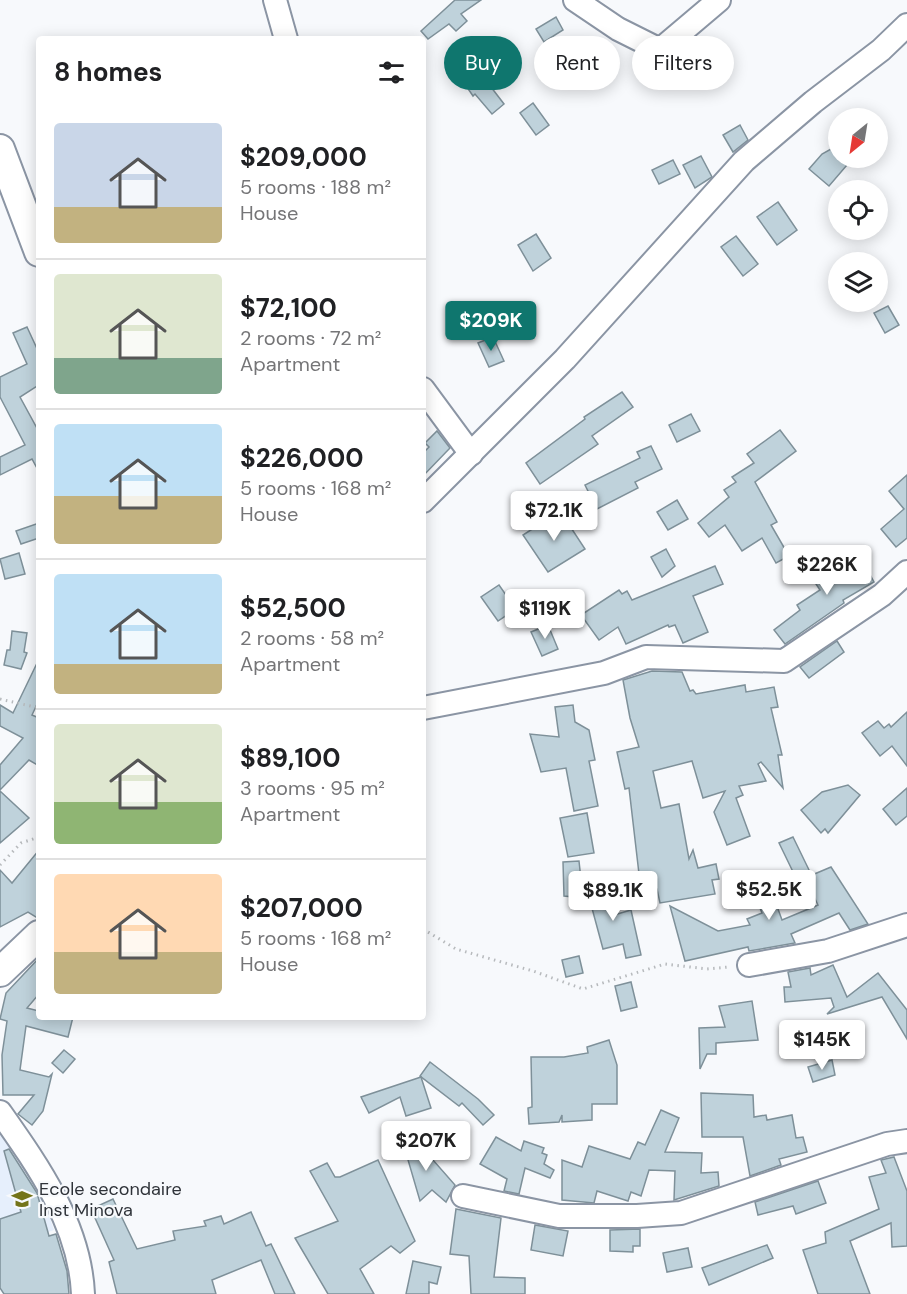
<!DOCTYPE html>
<html lang="en">
<head>
<meta charset="utf-8">
<style>
  :root { --surface:#fff; --page:#f2f2f2; --text:#202124; --muted:#757577; --line:#e0e0e0; --accent:#0f766e }
  body { margin:0; font-family:"DM Sans",sans-serif; background:var(--page); color:var(--text); height:100vh; display:flex; flex-direction:column; font-size:22px; white-space:nowrap }
  * { box-sizing:border-box; margin:0 }
  p { font-size:20px; color:var(--muted) }
  .icon { flex:none; width:33px; height:33px; fill:none; stroke:currentColor; stroke-width:2; stroke-linecap:round; stroke-linejoin:round }
  .map { position:relative; flex:1; overflow:hidden }
  .drawer { position:absolute; left:36px; top:36px; width:390px; height:984px; display:flex; flex-direction:column; background:var(--surface); border-radius:6px; box-shadow:0 3px 15px #0003 }
  .drawer>* { flex:none }
  .hud { position:absolute; left:444px; top:36px; width:372px; height:54px; display:flex; gap:12px }
  .needle { width:39px; rotate:210deg }
  .tools { position:absolute; left:828px; top:108px; display:grid; gap:12px }
  .tools a { display:grid; place-items:center; width:60px; height:60px; border-radius:50%; background:var(--surface); box-shadow:0 3px 15px #0003; font-size:30px }
  .price { position:absolute; translate:-50% -51px; padding:0 14px; border-radius:6px; background:#fff; color:#222; font-size:20px; line-height:39px; filter:drop-shadow(0 2px 3px #0008) }
  .price::after { content:''; position:absolute; left:50%; top:36px; width:18px; height:14px; margin-left:-9px; background:inherit; clip-path:polygon(0 0,100% 0,50% 100%) }
  .price.selected { background:var(--accent); color:#fff }
  ul { padding:0; list-style:none }
  li { display:flex; align-items:center; gap:18px; height:150px; padding:0 18px }
  li+li { border-top:2px solid var(--line) }
  li span { display:grid; place-items:center; flex:none; width:168px; height:120px; border-radius:6px; color:#555 }
  li>.icon { margin-inline-start:auto }
  span .icon { width:72px; height:72px; fill:#fffc; stroke-width:1 }
  li b { font-size:26px }
  h2 { display:flex; justify-content:space-between; align-items:center; height:72px; padding:0 18px; font-size:26px }
  .tag { padding:0 21px; border-radius:27px; background:var(--surface); box-shadow:0 3px 15px #0003; font-size:21px; line-height:54px }
  .tag.selected { background:var(--accent); color:#fff }
  .map>svg:first-child { display:block }
  .built { fill:#e6effc }
  .building { fill:#bfd2db; stroke:#7e9099; stroke-width:1.5 }
  .lines { fill:none; stroke-linecap:round; stroke-linejoin:round }
  .minor-casing { stroke:#8b95a4; stroke-width:26 }
  .tertiary-casing { stroke:#8b95a4; stroke-width:32 }
  .path { stroke:#b7babd; stroke-width:3; stroke-dasharray:1.5 4.5; stroke-linecap:butt }
  .minor { stroke:#fff; stroke-width:22 }
  .tertiary { stroke:#fff; stroke-width:28 }
  .labels { text-anchor:middle; stroke-width:4.5; stroke-linejoin:round; paint-order:stroke }
  .poi-label { font-size:18px; fill:#2f3339; stroke:#f7f9fc; text-anchor:start }
</style>
</head>
<body>
<div class="map">
<svg width="907" height="1294" viewBox="0 0 907 1294">
  <rect width="100%" height="100%" fill="#f7f9fc"/>
  <path class="built" d="M0,1116L33,1168L54,1230L0,1249Z"/>
  <g class="building">
    <path d="M455,0H481L461,14L467,21L456,31L449,24L428,39L421,31Z"/>
    <path d="M556,17L563,30L544,42L536,29Z"/>
    <path d="M471,61L504,104L492,114L475,94L473,96L456,71Z"/>
    <path d="M533,103L549,125L536,135L520,113Z"/>
    <path d="M740,125L748,140L733,152L723,135Z"/>
    <path d="M838,145V158H853L829,186L809,169L822,154Z"/>
    <path d="M701,156L712,177L695,188L683,165Z"/>
    <path d="M673,160L680,174L659,184L652,170Z"/>
    <path d="M778,202L797,230L777,245L757,217Z"/>
    <path d="M536,234L551,258L533,271L518,245Z"/>
    <path d="M736,236L758,264L743,276L721,247Z"/>
    <path d="M888,306L899,325L885,333L874,313Z"/>
    <path d="M27,327L39,353V391L37,386L20,397L39,432V472L32,459L0,475V457L25,445L0,397V377L27,364L13,333Z"/>
    <path d="M493,337L504,361L489,367L478,343Z"/>
    <path d="M622,392L633,407L592,436L598,444L540,484L526,463L585,419L584,417Z"/>
    <path d="M691,414L700,431L677,442L669,425Z"/>
    <path d="M780,430L796,451L755,482L777,522L771,525L789,556L776,563L762,538L742,551L725,525L709,537L698,523L729,497L724,490L736,482L732,477L754,463L747,454Z"/>
    <path d="M437,431L450,448L423,476V453L429,447L425,443Z"/>
    <path d="M651,446L662,469L635,482L638,488L597,509L585,485L640,458L637,452Z"/>
    <path d="M907,475V538L896,547L881,529L904,509L889,491Z"/>
    <path d="M677,500L688,519L668,530L657,512Z"/>
    <path d="M560,511L585,549L548,572L523,535Z"/>
    <path d="M39,523V538L21,544L16,531Z"/>
    <path d="M666,549L675,566L662,577L651,557Z"/>
    <path d="M857,551L874,582L843,600L844,603L785,644L774,630L800,610L797,605L820,590L814,581Z"/>
    <path d="M19,553L25,574L5,579L0,559Z"/>
    <path d="M715,566L723,584L693,596L708,632L683,643L675,625L669,627L668,625L626,644L618,627L599,640L581,615L619,590L622,594L627,591L632,600Z"/>
    <path d="M499,585L513,605V611L498,621L481,597Z"/>
    <path d="M548,625L558,649L542,656L531,632Z"/>
    <path d="M12,631L27,633L24,652L27,653L21,669L4,665L7,650H10Z"/>
    <path d="M837,641L844,652L809,678L800,667Z"/>
    <path d="M39,659V700L32,715L39,718V766L29,760L0,790V765L23,738L0,726V705L13,713Z"/>
    <path d="M652,671L682,672L690,691L693,690L696,694L745,685L746,692L774,687L778,707L771,708L782,755H778L783,788L761,762L758,764L766,781L739,786L743,795L736,798L750,836L727,845L714,812L725,791L703,798L692,761L653,771L661,808L679,804L689,859L693,850L698,868L716,864L719,879L712,880L715,894L660,903L657,889L641,891L629,788L625,789L617,752L639,747L630,718L623,680Z"/>
    <path d="M573,705L575,722L589,730L595,760L589,761L598,806L574,811L566,768L541,772L530,734L559,737L555,707Z"/>
    <path d="M907,712V766L892,746L880,756L862,733L878,721L884,728L889,724L891,727Z"/>
    <path d="M848,785L860,795L828,833L825,829L821,833L801,810L822,792Z"/>
    <path d="M907,788V816L896,825L883,809Z"/>
    <path d="M0,791L29,818L0,843Z"/>
    <path d="M587,813L594,853L568,857L560,818Z"/>
    <path d="M793,837L811,874L797,880L779,843Z"/>
    <path d="M39,850V919L28,912L0,927V870L12,883Z"/>
    <path d="M579,861L583,898L564,896L563,862Z"/>
    <path d="M831,867L868,924L850,930L839,913L791,934L795,943L749,951L748,947L685,961L670,906L718,931L750,925L747,919L762,913L754,893L770,887L782,920L818,905L805,878Z"/>
    <path d="M612,885L614,915L631,910L641,955L626,958L623,944L603,949L586,886Z"/>
    <path d="M579,956L583,973L566,977L562,960Z"/>
    <path d="M39,958V994L27,1008L39,1011V1017H73L68,1037L26,1026L20,1070L49,1077L52,1074L43,1111L32,1125L18,1114L34,1095H3L2,1055L7,1021L0,1019L6,993Z"/>
    <path d="M833,965L847,997L878,973L907,1010V1039L882,997L827,1014L834,1007L831,998L785,1002L784,987H791L788,972L810,968L811,975Z"/>
    <path d="M631,982L637,1007L621,1011L615,986Z"/>
    <path d="M752,1001L758,1040L716,1043V1054H707L700,1069L699,1028L725,1027L719,1006Z"/>
    <path d="M609,1040L617,1065V1104H592V1120L562,1122V1115L559,1122L529,1124L528,1108L532,1107L531,1057H564L588,1053L587,1047Z"/>
    <path d="M64,1050L75,1059L63,1073L52,1063Z"/>
    <path d="M832,1060L835,1075L813,1082L808,1067Z"/>
    <path d="M430,1062L478,1099L494,1115L483,1125L462,1103L459,1106L420,1076Z"/>
    <path d="M421,1077L431,1108L406,1116L400,1097L369,1113L361,1097Z"/>
    <path d="M701,1093L753,1095L754,1117L766,1115L767,1120L792,1115L796,1138L803,1137L807,1152L779,1159L781,1165L750,1176L743,1137H702Z"/>
    <path d="M661,1110L679,1118L665,1152L702,1153L701,1173L718,1172L719,1186L674,1200L675,1171L649,1170L641,1196L631,1192L628,1201L597,1191L594,1203L562,1200V1160L582,1167L589,1146L630,1159L638,1142L645,1145Z"/>
    <path d="M399,1129L426,1152L455,1185L446,1202L432,1190L420,1201Z"/>
    <path d="M496,1137L521,1151L524,1141L544,1148L542,1153L547,1155L544,1164L554,1170L550,1178L525,1168L519,1194L504,1191L507,1179L480,1164Z"/>
    <path d="M9,1149L37,1193L49,1236L56,1234L67,1271L69,1294H4L0,1288V1219L21,1212L4,1151Z"/>
    <path d="M894,1157L907,1191V1246L892,1247L891,1223L850,1241L870,1294H818L803,1250L826,1243L825,1232L879,1209L869,1177L886,1173L881,1160Z"/>
    <path d="M378,1160L415,1241L400,1253L391,1246L360,1269L374,1294H328L295,1238L338,1221L310,1171L327,1163L335,1177H340Z"/>
    <path d="M818,1181L826,1203L796,1214L793,1206L758,1215L755,1202Z"/>
    <path d="M113,1199L137,1249L175,1240L173,1231L206,1226L204,1221L221,1216L224,1224L251,1212L266,1246L271,1244L295,1294H275L261,1260L212,1280L216,1294H117L109,1262L114,1260L91,1209Z"/>
    <path d="M456,1209L501,1218L494,1277L525,1278V1294H471L469,1256L450,1254Z"/>
    <path d="M535,1225L568,1231L563,1256L531,1250Z"/>
    <path d="M640,1229V1246H633V1252L610,1251V1230Z"/>
    <path d="M767,1245L773,1258L709,1285L702,1268Z"/>
    <path d="M688,1248L692,1267L667,1272L663,1253Z"/>
    <path d="M413,1261L441,1267L437,1284L429,1282V1294H406Z"/>
  </g>
  <g class="lines">
    <g class="minor-casing">
      <g id="minor">
        <path d="M275,0L286,39"/>
        <path d="M575,0L618,29L660,50L719,0"/>
        <path d="M423,389L471,454"/>
        <path d="M423,501L565,359L744,161L813,102L881,50L907,25"/>
        <path d="M423,708L604,673L646,657L784,661L882,595L907,572"/>
        <path d="M749,965L828,951L907,925"/>
        <path d="M0,1112C38,1166 80,1225 83,1294"/>
        <path d="M463,1196L559,1216H637L681,1213L887,1144L907,1141"/>
      </g>
    </g>
    <g class="tertiary-casing">
      <g id="tertiary">
        <path d="M0,149L39,252"/>
        <path d="M0,972L39,935"/>
      </g>
    </g>
    <g class="path">
      <path d="M0,699L39,708"/>
      <path d="M0,865L21,843L39,837"/>
      <path d="M423,929L456,949L533,971L583,989L665,964L707,969L729,967"/>
    </g>
    <use href="#minor" class="minor"/>
    <use href="#tertiary" class="tertiary"/>
  </g>
  <defs>
    <g id="school-bare" transform="scale(1.62)"><path d="M0-5L7-2L0 1L-7-2ZM-4 1L0 2.5L4 1V4Q0 6-4 4Z" fill="#747419" stroke="#f7f9fc" stroke-width="2.5" paint-order="stroke"/></g>
  </defs>
  <g fill-rule="evenodd">
    <use href="#school-bare" x="22" y="1199"/>
  </g>
  <g class="labels">
    <g class="poi-label">
      <text x="39" y="1195">Ecole secondaire<tspan x="39" dy="21">Inst Minova</tspan></text>
    </g>
  </g>
</svg>
<div class="tools">
<a><svg class="needle" viewBox="-14 -14 28 28"><path d="M0-13l5 13h-10z" fill="#e53935"/><path d="M0 13l5-13h-10z" fill="#757577"/></svg></a>
<a><svg class="icon" aria-label="locate" viewBox="0 0 24 24"><circle cx="12" cy="12" r="6"/><path d="M12 2v4M12 18v4M2 12h4M18 12h4"/></svg></a>
<a><svg class="icon" aria-label="layers" viewBox="0 0 24 24"><path d="M12 4l9 5-9 5-9-5zM3 14l9 5 9-5"/></svg></a>
</div>
<b class="price selected" style="left:491px;top:352px">$209K</b>
<b class="price" style="left:554px;top:542px">$72.1K</b>
<b class="price" style="left:827px;top:596px">$226K</b>
<b class="price" style="left:545px;top:640px">$119K</b>
<b class="price" style="left:769px;top:921px">$52.5K</b>
<b class="price" style="left:613px;top:922px">$89.1K</b>
<b class="price" style="left:822px;top:1071px">$145K</b>
<b class="price" style="left:426px;top:1172px">$207K</b>
<div class="hud">
<a class="tag selected">Buy</a>
<a class="tag">Rent</a>
<a class="tag">Filters</a>
</div>
<section class="drawer">
<h2>8 homes<svg class="icon" aria-label="filters" viewBox="0 0 24 24"><path d="M4 7h16M4 17h16"/><circle cx="9" cy="7" r="2"/><circle cx="15" cy="17" r="2"/></svg></h2>
<ul>
<li><span style="background:linear-gradient(#c9d6e8 70%,#c2b280 0)"><svg class="icon" aria-label="home" viewBox="0 0 24 24"><path d="M3 11l9-7 9 7M6 9v11h12V9"/></svg></span><div><b>$209,000</b><p>5 rooms · 188 m²</p><p>House</p></div></li>
<li><span style="background:linear-gradient(#dfe7d0 70%,#7fa58c 0)"><svg class="icon" aria-label="home" viewBox="0 0 24 24"><path d="M3 11l9-7 9 7M6 9v11h12V9"/></svg></span><div><b>$72,100</b><p>2 rooms · 72 m²</p><p>Apartment</p></div></li>
<li><span style="background:linear-gradient(#bfe0f5 60%,#c2b280 0)"><svg class="icon" aria-label="home" viewBox="0 0 24 24"><path d="M3 11l9-7 9 7M6 9v11h12V9"/></svg></span><div><b>$226,000</b><p>5 rooms · 168 m²</p><p>House</p></div></li>
<li><span style="background:linear-gradient(#bfe0f5 75%,#c2b280 0)"><svg class="icon" aria-label="home" viewBox="0 0 24 24"><path d="M3 11l9-7 9 7M6 9v11h12V9"/></svg></span><div><b>$52,500</b><p>2 rooms · 58 m²</p><p>Apartment</p></div></li>
<li><span style="background:linear-gradient(#dfe7d0 65%,#8fb573 0)"><svg class="icon" aria-label="home" viewBox="0 0 24 24"><path d="M3 11l9-7 9 7M6 9v11h12V9"/></svg></span><div><b>$89,100</b><p>3 rooms · 95 m²</p><p>Apartment</p></div></li>
<li><span style="background:linear-gradient(#ffd9b3 65%,#c2b280 0)"><svg class="icon" aria-label="home" viewBox="0 0 24 24"><path d="M3 11l9-7 9 7M6 9v11h12V9"/></svg></span><div><b>$207,000</b><p>5 rooms · 168 m²</p><p>House</p></div></li>
</ul>
</section>
</div>
</body>
</html>
